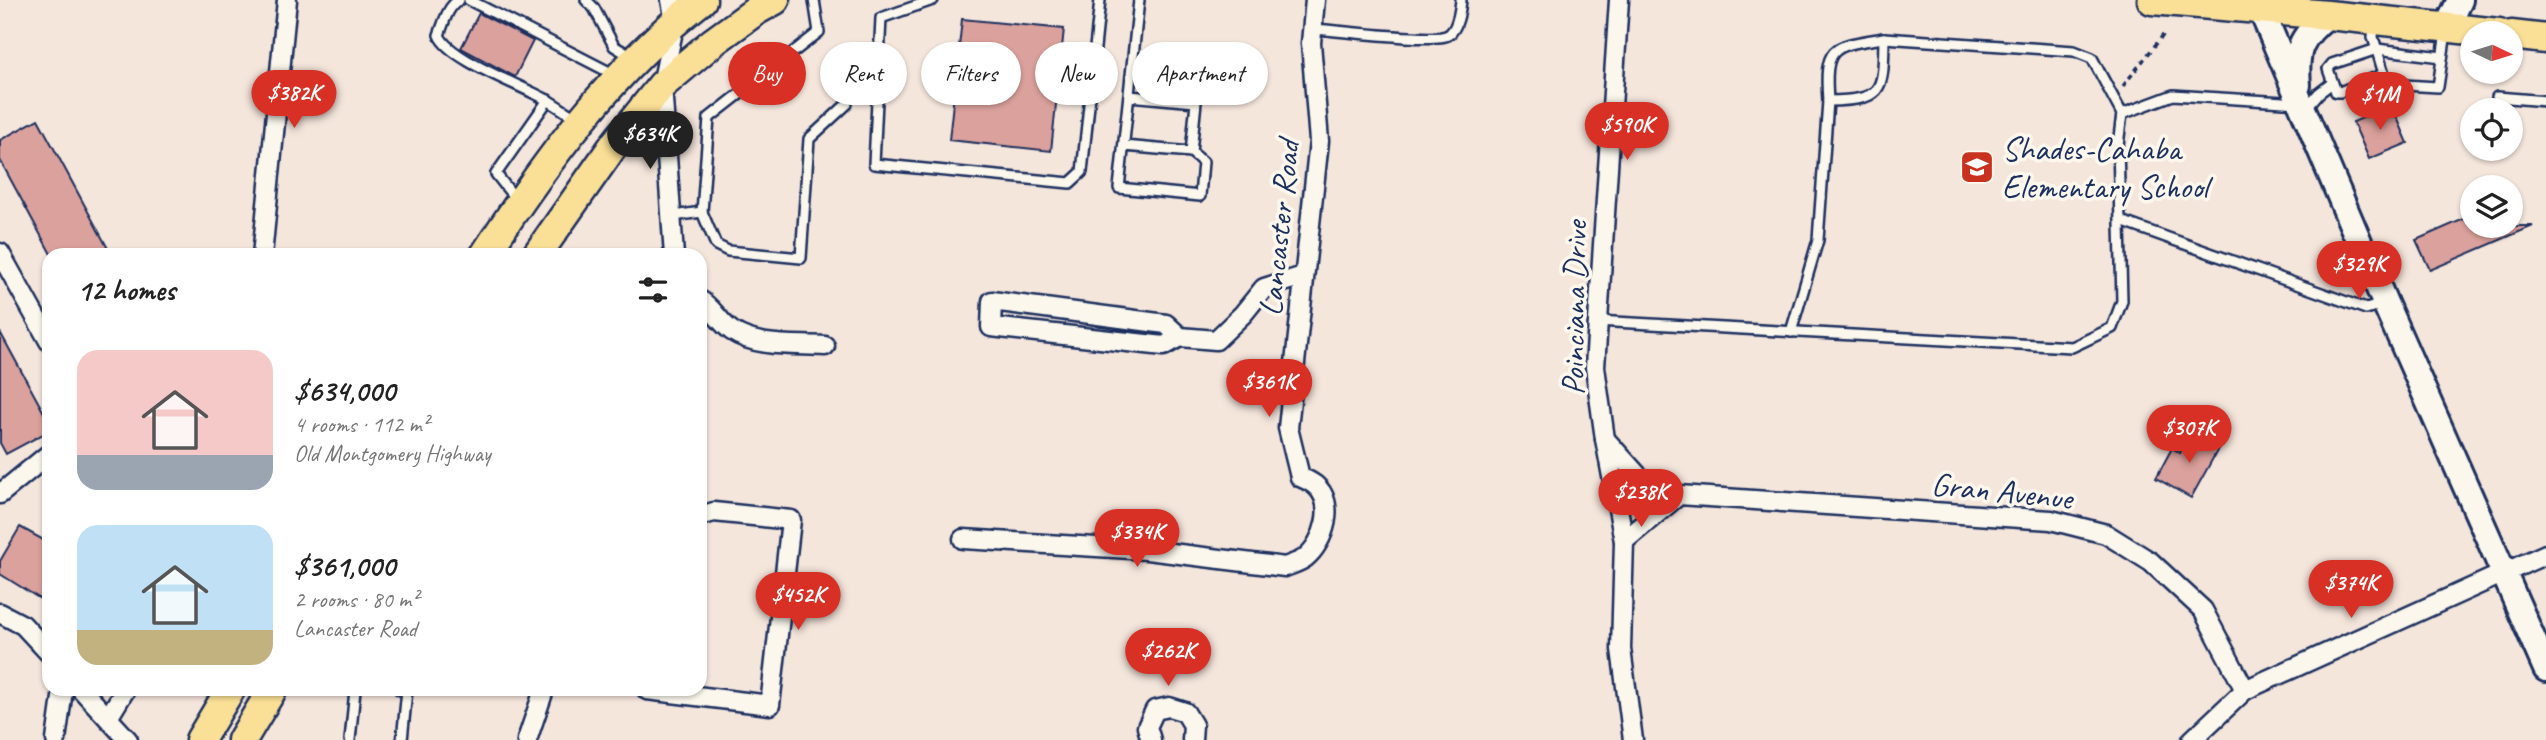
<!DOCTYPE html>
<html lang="en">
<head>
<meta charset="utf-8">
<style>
  :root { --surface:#fff; --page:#f6f6f6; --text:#222; --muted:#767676; --accent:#d93025 }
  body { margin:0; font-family:Caveat,sans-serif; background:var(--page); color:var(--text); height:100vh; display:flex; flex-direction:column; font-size:26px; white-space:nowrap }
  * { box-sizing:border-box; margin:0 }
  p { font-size:23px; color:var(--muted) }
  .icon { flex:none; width:38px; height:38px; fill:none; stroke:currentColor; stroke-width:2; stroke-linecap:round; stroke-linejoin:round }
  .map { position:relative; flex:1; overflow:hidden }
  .panel { position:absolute; left:42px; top:248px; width:665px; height:448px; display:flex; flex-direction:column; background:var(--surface); border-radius:21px; box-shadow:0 2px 5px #0004 }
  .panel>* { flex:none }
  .hud { position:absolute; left:728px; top:42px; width:665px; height:63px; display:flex; gap:14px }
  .needle { width:46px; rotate:94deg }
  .controls { position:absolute; left:2460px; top:21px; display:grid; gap:14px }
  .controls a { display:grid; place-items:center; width:63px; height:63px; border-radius:50%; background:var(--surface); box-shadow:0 2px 5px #0004; font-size:35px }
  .price { position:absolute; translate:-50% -60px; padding:0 16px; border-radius:24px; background:var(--accent); color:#fff; font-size:23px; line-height:46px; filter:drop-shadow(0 2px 4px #0008) }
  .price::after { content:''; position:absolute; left:50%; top:42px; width:21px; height:16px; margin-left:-10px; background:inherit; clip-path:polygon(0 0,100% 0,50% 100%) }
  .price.selected { background:#222; color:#fff }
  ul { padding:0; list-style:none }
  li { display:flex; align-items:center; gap:21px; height:175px; padding:0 35px }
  li span { display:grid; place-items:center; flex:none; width:196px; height:140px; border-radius:21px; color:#555 }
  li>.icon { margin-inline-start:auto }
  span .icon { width:84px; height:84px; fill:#fffc; stroke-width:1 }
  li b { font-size:30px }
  h2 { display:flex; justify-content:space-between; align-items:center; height:84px; padding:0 35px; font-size:30px }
  .pill { padding:0 24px; border-radius:32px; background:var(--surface); box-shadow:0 2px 5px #0004; font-size:24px; line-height:63px }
  .pill.selected { background:var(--accent); color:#fff }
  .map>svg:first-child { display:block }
  .building { fill:#dba19c; stroke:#1b2f5e; stroke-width:2 }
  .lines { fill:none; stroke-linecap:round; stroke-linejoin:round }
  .lane-casing { stroke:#1b2f5e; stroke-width:14 }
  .street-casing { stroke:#1b2f5e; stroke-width:23 }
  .secondary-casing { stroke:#1b2f5e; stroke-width:30 }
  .primary-casing { stroke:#1b2f5e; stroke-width:33 }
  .path { stroke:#1b2f5e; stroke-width:3.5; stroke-dasharray:5 5; stroke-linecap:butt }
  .lane { stroke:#fbf7ec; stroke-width:9 }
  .street { stroke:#fbf7ec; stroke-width:18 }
  .secondary { stroke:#fbf7ec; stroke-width:24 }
  .primary { stroke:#fadf96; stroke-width:28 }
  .labels { text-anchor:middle; stroke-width:7; stroke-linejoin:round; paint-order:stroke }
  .poi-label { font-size:33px; fill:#1b2f5e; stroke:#fbf7ec; text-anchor:start }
  .street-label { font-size:33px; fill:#1b2f5e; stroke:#fbf7ec }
</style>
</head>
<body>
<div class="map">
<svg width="2546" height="740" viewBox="0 0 2546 740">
  <rect width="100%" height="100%" fill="#f5e6dc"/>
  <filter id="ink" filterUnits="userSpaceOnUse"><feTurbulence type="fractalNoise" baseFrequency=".0143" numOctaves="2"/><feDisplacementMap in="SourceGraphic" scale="14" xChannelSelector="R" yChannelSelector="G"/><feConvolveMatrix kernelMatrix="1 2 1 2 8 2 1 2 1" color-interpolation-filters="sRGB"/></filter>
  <g filter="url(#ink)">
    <g class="building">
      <path d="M479,13L533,41L515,77L461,48Z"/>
      <path d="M962,19L1064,29L1051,151L949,140Z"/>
      <path d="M2392,106L2408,143L2369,159L2353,122Z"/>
      <path d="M38,119L112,256H52L0,160V140Z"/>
      <path d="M2473,215V226H2533L2430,270L2416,240Z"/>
      <path d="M0,332L49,422V431L6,454L0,443Z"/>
      <path d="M2190,435L2204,443L2209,435L2222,442L2191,498L2156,478L2172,448L2180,453Z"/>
      <path d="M20,527L49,543V588L42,600L0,574V561Z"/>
    </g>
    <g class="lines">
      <g class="lane-casing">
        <g id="lane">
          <path d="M459,0C447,7 444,23 439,35C449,60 524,86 549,101C558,106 567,113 576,118"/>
          <path d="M469,0L617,76"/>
          <path d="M586,0L594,8L614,46L632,57"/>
          <path d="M933,0L881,18L874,164L1070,183L1082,172L1100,0"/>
          <path d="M2374,25L2373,37L2387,84L2438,87L2446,32"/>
          <path d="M1313,29C1334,30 1435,43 1448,35C1458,29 1460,10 1461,0"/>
          <path d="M1884,38C1883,91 1885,100 1828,101C1824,45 1832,46 1884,38Z"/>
          <path d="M2384,74L2340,92H2336L2328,69L2332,64L2377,49L2442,57"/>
          <path d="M1129,96L1196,102L1191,152"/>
          <path d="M2497,97L2546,101"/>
          <path d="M2306,108L2319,93L2332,83"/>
          <path d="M2122,114L2173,95L2299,103"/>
          <path d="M1124,146L1191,152L1203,162L1200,196L1119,188L1139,0"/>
          <path d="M517,201L496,174L548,100"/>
          <path d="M702,212L716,245L728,251L801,258L809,139L847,104"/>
          <path d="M673,216L702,212L709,118L819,32L814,0"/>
          <path d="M2121,221L2366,309L2383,304"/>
          <path d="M1596,321L2072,347L2112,328L2122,301L2118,145L2122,114L2092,58L2074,51L1884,38"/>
          <path d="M1791,332L1818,240L1828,101"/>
          <path d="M400,690H407L402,740"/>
          <path d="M350,740L355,690"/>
        </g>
      </g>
      <g class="street-casing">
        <g id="street">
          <path d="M671,0L675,21L662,85L674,256"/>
          <path d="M1619,0L1595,367L1605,439L1624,541L1621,649L1633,740"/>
          <path d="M0,253L49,341"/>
          <path d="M262,256L287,0"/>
          <path d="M700,300C713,308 719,322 732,331C757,348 796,344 825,346"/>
          <path d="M1180,337L1164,346L991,327L992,301L1166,324L1180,337L1216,340L1243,314L1264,288L1303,276"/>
          <path d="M1605,439L1641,479L1679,495"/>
          <path d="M0,494L49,454"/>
          <path d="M963,539L1147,550L1285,567C1292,564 1300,562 1305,558C1324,543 1337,503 1315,485C1311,482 1305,479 1300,477L1288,428L1319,141L1311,43L1315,0"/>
          <path d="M1624,541L1679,495L2051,520L2106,534L2151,562L2203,610L2245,690"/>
          <path d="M0,613L23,625L49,653"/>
          <path d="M82,690L128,740"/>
          <path d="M647,690L770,705L791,520L714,512L700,516"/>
          <path d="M108,718L125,690"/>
          <path d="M56,740L63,690"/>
          <path d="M527,740L544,690"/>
          <path d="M1151,740L1147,727L1155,710L1169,707L1185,712L1193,725L1192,740"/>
          <path d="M2192,740L2245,690L2546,554"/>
        </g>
      </g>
      <g class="secondary-casing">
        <g id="secondary">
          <path d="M2257,0L2385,303L2546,669"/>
          <path d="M2447,27L2460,0"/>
          <path d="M2298,85C2295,50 2300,37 2328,15"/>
        </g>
      </g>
      <g class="primary-casing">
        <g id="primary">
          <path d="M2152,0L2328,15L2499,33"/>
          <path d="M2511,35L2546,39"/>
          <path d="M484,256C546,161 612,70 702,0"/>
          <path d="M536,256L616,142L662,85L713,42L757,10L775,0"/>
          <path d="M200,740L230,690"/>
          <path d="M242,740L272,690"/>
        </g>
      </g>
      <path class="path" d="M2123,86L2164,34"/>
      <use href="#lane" class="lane"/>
      <use href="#street" class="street"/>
      <use href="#secondary" class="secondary"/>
      <use href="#primary" class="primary"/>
    </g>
  </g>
  <defs>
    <g id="school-square" transform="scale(1.75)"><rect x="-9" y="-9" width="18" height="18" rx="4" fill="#c8321e" stroke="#fbf7ec"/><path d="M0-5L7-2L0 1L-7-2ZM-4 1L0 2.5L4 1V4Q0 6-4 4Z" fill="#fff"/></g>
  </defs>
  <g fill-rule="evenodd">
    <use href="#school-square" x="1977" y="167"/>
  </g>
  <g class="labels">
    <g class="poi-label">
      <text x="2002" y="160">Shades-Cahaba<tspan x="2002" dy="38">Elementary School</tspan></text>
    </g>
    <g class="street-label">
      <text transform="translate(1278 228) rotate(-84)" y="12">Lancaster Road</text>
      <text transform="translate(1573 308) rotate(-89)" y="12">Poinciana Drive</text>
      <text transform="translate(2002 490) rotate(6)" y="12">Gran Avenue</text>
    </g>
  </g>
</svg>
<div class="controls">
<a><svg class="needle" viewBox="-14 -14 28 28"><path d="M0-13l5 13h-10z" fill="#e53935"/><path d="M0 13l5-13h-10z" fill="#767676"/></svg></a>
<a><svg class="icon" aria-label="locate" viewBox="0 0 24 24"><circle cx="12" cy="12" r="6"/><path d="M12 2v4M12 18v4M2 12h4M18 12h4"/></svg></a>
<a><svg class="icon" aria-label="layers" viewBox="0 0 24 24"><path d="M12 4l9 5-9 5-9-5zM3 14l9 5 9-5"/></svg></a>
</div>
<b class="price" style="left:294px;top:130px">$382K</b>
<b class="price" style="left:2380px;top:132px">$1M</b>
<b class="price" style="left:1627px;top:162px">$590K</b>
<b class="price selected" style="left:650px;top:171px">$634K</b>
<b class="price" style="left:2359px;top:301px">$329K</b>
<b class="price" style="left:1269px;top:419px">$361K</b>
<b class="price" style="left:2189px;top:465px">$307K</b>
<b class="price" style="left:1641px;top:529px">$238K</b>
<b class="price" style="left:1137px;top:569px">$334K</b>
<b class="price" style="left:2351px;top:620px">$374K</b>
<b class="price" style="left:798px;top:632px">$452K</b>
<b class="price" style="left:1168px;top:688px">$262K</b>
<div class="hud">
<a class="pill selected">Buy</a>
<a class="pill">Rent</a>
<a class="pill">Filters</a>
<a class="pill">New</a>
<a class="pill">Apartment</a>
</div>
<section class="panel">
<h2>12 homes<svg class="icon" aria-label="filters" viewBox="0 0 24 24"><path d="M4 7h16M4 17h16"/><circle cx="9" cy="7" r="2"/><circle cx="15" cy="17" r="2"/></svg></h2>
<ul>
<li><span style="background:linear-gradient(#f6c9c9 75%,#9aa5b1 0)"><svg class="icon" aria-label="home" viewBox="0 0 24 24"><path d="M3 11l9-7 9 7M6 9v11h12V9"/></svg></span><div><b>$634,000</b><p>4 rooms · 112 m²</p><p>Old Montgomery Highway</p></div></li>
<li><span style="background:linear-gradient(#bfe0f5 75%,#c2b280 0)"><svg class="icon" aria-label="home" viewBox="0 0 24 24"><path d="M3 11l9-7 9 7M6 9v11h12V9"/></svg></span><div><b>$361,000</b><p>2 rooms · 80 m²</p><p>Lancaster Road</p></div></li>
</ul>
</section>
</div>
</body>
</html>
